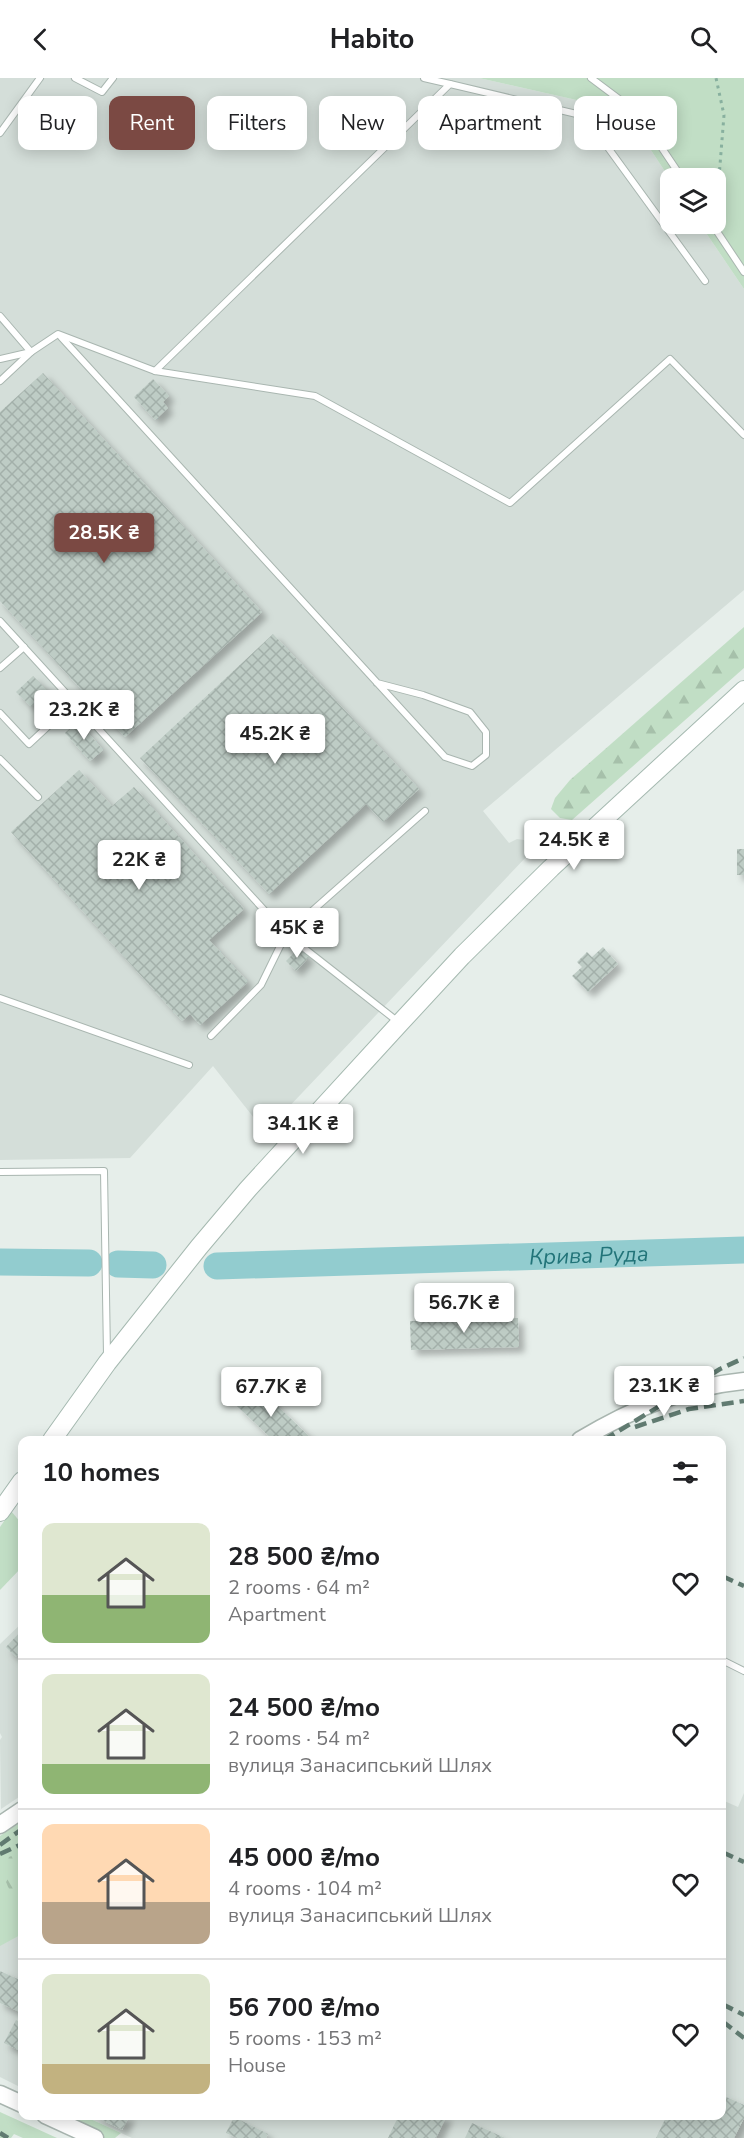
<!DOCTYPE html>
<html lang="en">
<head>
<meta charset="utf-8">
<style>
  :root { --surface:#fff; --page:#f2f2f2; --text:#202124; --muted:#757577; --line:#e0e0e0; --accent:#7b4943 }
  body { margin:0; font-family:"Nunito Sans",sans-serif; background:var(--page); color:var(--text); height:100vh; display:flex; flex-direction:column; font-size:22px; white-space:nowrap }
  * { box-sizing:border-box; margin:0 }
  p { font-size:20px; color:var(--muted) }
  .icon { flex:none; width:33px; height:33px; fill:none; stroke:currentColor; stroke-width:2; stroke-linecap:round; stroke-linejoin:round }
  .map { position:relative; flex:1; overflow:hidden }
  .details { position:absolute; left:18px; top:1358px; width:708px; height:684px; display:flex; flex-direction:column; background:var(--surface); border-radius:12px; box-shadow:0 3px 15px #0003 }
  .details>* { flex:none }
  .guide { position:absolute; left:18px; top:18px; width:708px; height:54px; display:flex; gap:12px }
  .controls { position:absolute; left:660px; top:90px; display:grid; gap:12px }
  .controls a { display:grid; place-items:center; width:66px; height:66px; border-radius:12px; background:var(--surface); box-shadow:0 3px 15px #0003; font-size:30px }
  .price { position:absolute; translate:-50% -51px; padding:0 14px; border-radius:6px; background:#fff; color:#222; font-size:20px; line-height:39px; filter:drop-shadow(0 2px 3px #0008) }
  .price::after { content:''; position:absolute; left:50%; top:36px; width:18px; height:14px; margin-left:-9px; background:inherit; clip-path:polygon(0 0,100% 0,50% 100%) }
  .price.on { background:var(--accent); color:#fff }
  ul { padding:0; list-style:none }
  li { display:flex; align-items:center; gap:18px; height:150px; padding:0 24px }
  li+li { border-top:2px solid var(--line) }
  li span { display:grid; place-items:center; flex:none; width:168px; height:120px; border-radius:12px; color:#555 }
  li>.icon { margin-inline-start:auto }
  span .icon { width:72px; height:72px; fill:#fffc; stroke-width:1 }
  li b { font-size:26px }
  h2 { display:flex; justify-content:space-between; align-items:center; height:72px; padding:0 24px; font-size:26px }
  .tag { padding:0 21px; border-radius:12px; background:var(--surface); box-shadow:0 3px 15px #0003; font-size:21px; line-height:54px }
  .tag.on { background:var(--accent); color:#fff }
  header { display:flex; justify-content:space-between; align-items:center; height:78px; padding:0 24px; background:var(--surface); font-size:27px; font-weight:700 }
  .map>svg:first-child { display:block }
  .built { fill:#d4ded9 }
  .grass { fill:#c1dec5 }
  .forest { fill:url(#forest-firs) }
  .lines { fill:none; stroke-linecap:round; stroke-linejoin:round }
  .river { stroke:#92cccf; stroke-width:27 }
  .building { fill:url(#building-cross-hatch); filter:url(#shadow) }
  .service-casing { stroke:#a9b6b0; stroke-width:8 }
  .tertiary-casing { stroke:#a9b6b0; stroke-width:19 }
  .secondary-casing { stroke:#a5b9b0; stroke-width:20 }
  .path { stroke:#88b09f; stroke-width:3; stroke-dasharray:3 4.5; stroke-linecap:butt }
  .service { stroke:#fff; stroke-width:6 }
  .tertiary { stroke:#fff; stroke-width:16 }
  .secondary { stroke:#fff; stroke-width:18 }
  .rail { stroke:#617b71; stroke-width:4.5; stroke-dasharray:12 6; stroke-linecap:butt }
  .labels { text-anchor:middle; stroke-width:4.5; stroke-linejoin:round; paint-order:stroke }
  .water-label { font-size:22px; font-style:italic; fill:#227479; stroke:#f7faf8 }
</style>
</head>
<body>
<header><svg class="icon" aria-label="back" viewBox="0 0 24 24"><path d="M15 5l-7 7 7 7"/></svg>Habito<svg class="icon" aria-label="search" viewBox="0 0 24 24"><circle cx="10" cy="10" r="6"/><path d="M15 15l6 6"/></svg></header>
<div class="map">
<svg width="744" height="2060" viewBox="0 0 744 2060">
  <defs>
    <pattern id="forest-firs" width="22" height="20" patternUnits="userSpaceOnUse" patternTransform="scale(1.5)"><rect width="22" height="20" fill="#c1dec5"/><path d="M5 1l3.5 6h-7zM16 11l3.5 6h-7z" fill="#a6c0aa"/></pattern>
    <pattern id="building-cross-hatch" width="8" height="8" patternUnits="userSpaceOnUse" patternTransform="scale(1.5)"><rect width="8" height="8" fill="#beccc5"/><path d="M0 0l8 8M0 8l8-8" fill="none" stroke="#a3b0aa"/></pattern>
    <filter id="shadow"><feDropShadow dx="5.5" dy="5.5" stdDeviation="3" flood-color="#0004"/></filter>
  </defs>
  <rect width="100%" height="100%" fill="#e6eeea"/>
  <g class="built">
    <path d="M0,0H479L625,33L670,101V146H700L744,211V512L483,733L509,765L517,761L524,762L529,769L528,777L265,1054L213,988L130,1080L0,1082Z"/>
    <path d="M22,1545V1717L1,1731L0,1662L2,1659L0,1655V1566Z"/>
    <path d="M744,1715V2060H132L82,2037H722V1722L738,1729Z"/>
    <path d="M22,1790V2010L0,1999V1802Z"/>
  </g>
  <g class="grass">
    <path d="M479,0H744V211L700,146H716V100L670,101L625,33Z"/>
    <path d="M11,1433L22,1446V1489L0,1512V1449Z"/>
    <path d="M22,1743V1856L0,1868V1758Z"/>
    <path d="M0,2034L57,2060H23L14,2056L11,2060H0Z"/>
    <path d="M54,2037H82L121,2055L115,2060H102Z"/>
  </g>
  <g class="forest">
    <path d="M744,549V590L572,742L560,740L551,731L555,720L570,702Z"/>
    <path d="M22,1773V1812L14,1818C4,1805 2,1795 9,1779Z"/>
  </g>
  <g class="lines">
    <g class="river">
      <path d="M0,1184L89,1185"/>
      <path d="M118,1186L153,1187"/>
      <path id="s1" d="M217,1188L744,1172"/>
    </g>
  </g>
  <g class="building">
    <path d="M43,295L262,534L125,659L0,523V334Z"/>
    <path d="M153,301L169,318L163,324L168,330L155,342L134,319Z"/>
    <path d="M273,556L419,711L383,744L366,726L269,816L140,680Z"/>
    <path d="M33,598L48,613L31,629L16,614Z"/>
    <path d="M78,643L103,672L90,683L65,655Z"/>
    <path d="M79,692L112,728L134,709L244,831L209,862L248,904L200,947L190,936L182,943L11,754Z"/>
    <rect x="737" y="771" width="7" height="26"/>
    <path d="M603,869L618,886L588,914L572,898L582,889L577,884L587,874L592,879Z"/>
    <path d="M299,870L309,879L296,893L286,883Z"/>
    <path d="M518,1240L519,1269L411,1272L410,1243Z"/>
    <path d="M257,1308L313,1362H273L237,1328Z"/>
    <path d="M22,1552V1572L16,1579L6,1569Z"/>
    <path d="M0,1893L22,1903V1935L0,1925Z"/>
    <path d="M16,1942L22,1945V1974L4,1965Z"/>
    <path d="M722,2017L744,2027V2040L734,2060H656L667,2037H722Z"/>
    <path d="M92,2037H130L122,2052Z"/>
    <path d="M399,2037H447L436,2060H388Z"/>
    <path d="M234,2039L268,2056L266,2060H237L226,2055Z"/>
    <path d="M472,2045L505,2060H465Z"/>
  </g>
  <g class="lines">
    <g class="service-casing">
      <g id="service">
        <path d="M75,0L102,14L113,0"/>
        <path d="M424,0L450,6"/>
        <path d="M591,0L639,36L682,100"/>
        <path d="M0,55L40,0"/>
        <path d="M712,146L744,194"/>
        <path d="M0,238L31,274L0,303"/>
        <path d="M61,259L445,679L472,688L486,677V654L470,634L423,617L377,605"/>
        <path d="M0,281L31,274L58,256L155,293L315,318L510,425L670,281L744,357"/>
        <path d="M155,293L450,6L585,38L705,203"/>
        <path d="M0,543L286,856L397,943"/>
        <path d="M0,590L24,569"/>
        <path d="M0,635L29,666L74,624"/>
        <path d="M0,681L38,719"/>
        <path d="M0,920L189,987"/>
        <path d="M211,958L261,907L286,856L425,733"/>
        <path d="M0,1094L104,1093L107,1277"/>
        <path d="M722,1582L744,1593"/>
      </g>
    </g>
    <g class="tertiary-casing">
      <g id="tertiary">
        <path d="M580,1362C632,1331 683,1309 744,1303"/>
        <path d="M0,1747L22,1732"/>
        <path d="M0,2016L22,2026"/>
        <path d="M45,2037L95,2060"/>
      </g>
    </g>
    <g class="secondary-casing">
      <g id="secondary">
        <path d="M52,1362L107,1285L199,1169L248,1111L400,945L462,878L551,790L744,612"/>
        <path d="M0,1434L22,1403"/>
      </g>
    </g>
    <path class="path" d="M716,137L724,37L716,0"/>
    <use href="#service" class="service"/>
    <use href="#tertiary" class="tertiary"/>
    <use href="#secondary" class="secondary"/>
    <g class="rail">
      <path d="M635,1349L689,1331L744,1323"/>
      <path d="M604,1362L720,1291L744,1280"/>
      <path d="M722,1498L744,1508"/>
      <path d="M0,1767L22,1751"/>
      <path d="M722,1774L744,1784"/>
      <path d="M0,1776L22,1766"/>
      <path d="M722,1926L744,1937"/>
      <path d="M722,1943L744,1960"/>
      <path d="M0,2055L8,2060"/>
    </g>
  </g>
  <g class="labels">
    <g class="water-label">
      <text dy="8" stroke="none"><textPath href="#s1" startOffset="372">Крива Руда</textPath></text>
    </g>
  </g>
</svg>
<div class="controls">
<a><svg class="icon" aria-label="layers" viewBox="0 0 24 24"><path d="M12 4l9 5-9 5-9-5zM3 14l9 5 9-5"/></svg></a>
</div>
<b class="price on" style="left:104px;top:486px">28.5K ₴</b>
<b class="price" style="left:84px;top:663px">23.2K ₴</b>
<b class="price" style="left:275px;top:687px">45.2K ₴</b>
<b class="price" style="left:574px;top:793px">24.5K ₴</b>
<b class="price" style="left:139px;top:813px">22K ₴</b>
<b class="price" style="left:297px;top:881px">45K ₴</b>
<b class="price" style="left:303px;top:1077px">34.1K ₴</b>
<b class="price" style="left:464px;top:1256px">56.7K ₴</b>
<b class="price" style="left:664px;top:1339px">23.1K ₴</b>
<b class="price" style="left:271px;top:1340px">67.7K ₴</b>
<div class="guide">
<a class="tag">Buy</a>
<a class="tag on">Rent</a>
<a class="tag">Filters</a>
<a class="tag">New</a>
<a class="tag">Apartment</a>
<a class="tag">House</a>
</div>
<section class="details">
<h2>10 homes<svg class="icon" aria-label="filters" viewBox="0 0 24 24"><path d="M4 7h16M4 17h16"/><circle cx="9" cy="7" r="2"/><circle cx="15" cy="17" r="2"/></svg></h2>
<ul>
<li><span style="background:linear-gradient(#dfe7d0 60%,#8fb573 0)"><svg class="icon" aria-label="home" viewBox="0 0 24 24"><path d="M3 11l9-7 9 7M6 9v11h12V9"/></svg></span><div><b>28 500 ₴/mo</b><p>2 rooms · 64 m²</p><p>Apartment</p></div><svg class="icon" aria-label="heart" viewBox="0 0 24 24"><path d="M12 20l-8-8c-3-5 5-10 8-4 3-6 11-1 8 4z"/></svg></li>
<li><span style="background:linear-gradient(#dfe7d0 75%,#8fb573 0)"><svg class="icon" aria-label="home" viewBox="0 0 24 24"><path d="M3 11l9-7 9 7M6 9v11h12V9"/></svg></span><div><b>24 500 ₴/mo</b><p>2 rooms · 54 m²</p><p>вулиця Занасипський Шлях</p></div><svg class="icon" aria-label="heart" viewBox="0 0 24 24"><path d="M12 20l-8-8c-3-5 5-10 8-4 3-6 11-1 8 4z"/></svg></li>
<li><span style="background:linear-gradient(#ffd9b3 65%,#b9a48a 0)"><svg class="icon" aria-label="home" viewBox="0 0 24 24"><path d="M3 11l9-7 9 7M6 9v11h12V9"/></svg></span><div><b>45 000 ₴/mo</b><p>4 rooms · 104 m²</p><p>вулиця Занасипський Шлях</p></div><svg class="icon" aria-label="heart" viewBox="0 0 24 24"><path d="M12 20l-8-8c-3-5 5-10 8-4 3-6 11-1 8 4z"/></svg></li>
<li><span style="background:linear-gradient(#dfe7d0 75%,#c2b280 0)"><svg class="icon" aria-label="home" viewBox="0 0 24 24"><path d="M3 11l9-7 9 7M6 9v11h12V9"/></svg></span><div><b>56 700 ₴/mo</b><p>5 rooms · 153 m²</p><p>House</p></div><svg class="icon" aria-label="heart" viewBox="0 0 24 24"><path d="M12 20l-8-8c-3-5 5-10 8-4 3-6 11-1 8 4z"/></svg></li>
</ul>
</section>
</div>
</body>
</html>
